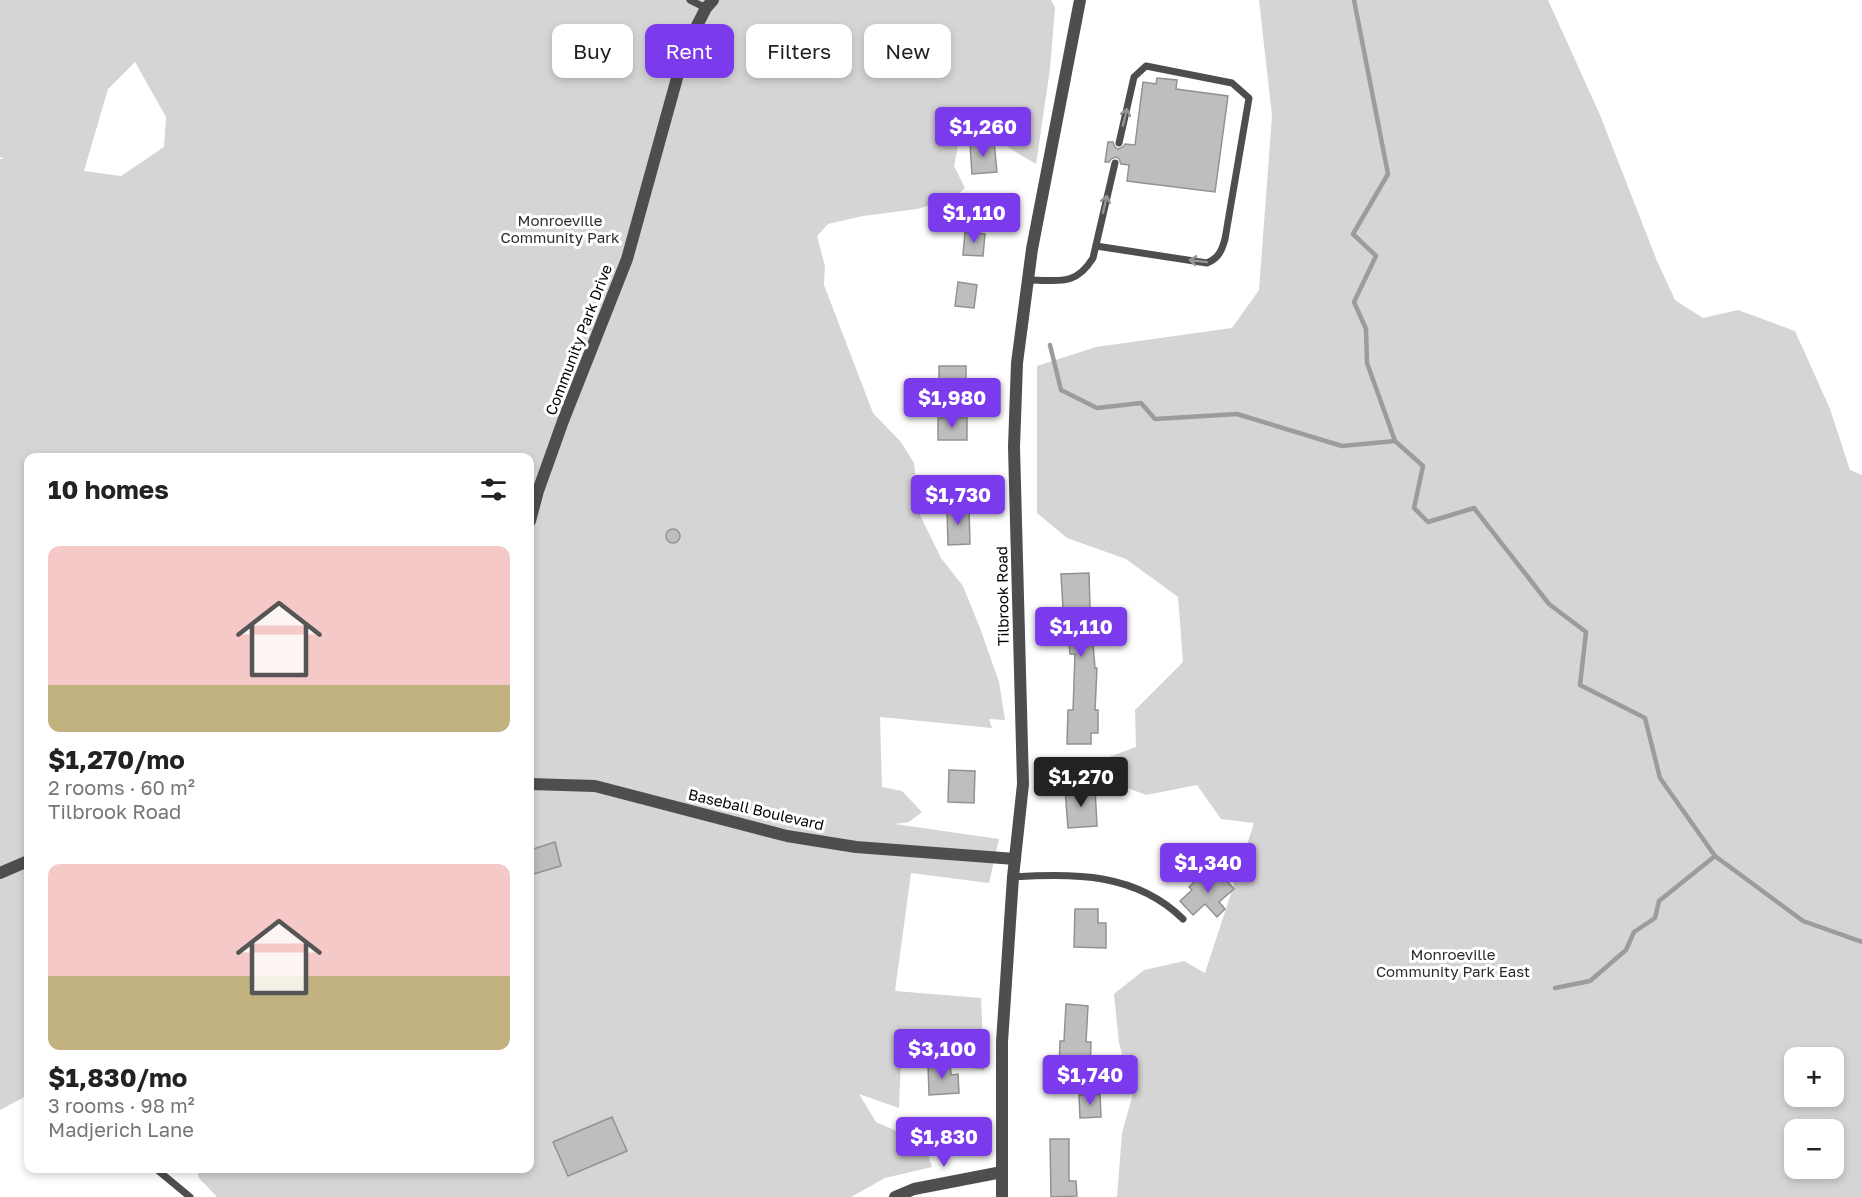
<!DOCTYPE html>
<html lang="en">
<head>
<meta charset="utf-8">
<style>
  :root { --surface:#fff; --page:#f6f6f6; --text:#222; --muted:#767676; --accent:#7c3aed }
  body { margin:0; font-family:"Golos Text",sans-serif; background:var(--page); color:var(--text); height:100vh; display:flex; flex-direction:column; font-size:22px; white-space:nowrap }
  * { box-sizing:border-box; margin:0 }
  p { font-size:20px; color:var(--muted) }
  .icon { flex:none; width:33px; height:33px; fill:none; stroke:currentColor; stroke-width:2; stroke-linecap:round; stroke-linejoin:round }
  .map { position:relative; flex:1; overflow:hidden }
  .panel { position:absolute; left:24px; top:453px; width:510px; height:720px; display:flex; flex-direction:column; background:var(--surface); border-radius:12px; box-shadow:0 3px 9px #0003 }
  .panel>* { flex:none }
  .hud { position:absolute; left:552px; top:24px; width:570px; height:54px; display:flex; gap:12px }
  .tools { position:absolute; left:1784px; top:1047px; display:grid; gap:12px }
  .tools a { display:grid; place-items:center; width:60px; height:60px; border-radius:12px; background:var(--surface); box-shadow:0 3px 9px #0003; font-size:30px }
  .price { position:absolute; translate:-50% -51px; padding:0 14px; border-radius:6px; background:var(--accent); color:#fff; font-size:20px; line-height:39px; filter:drop-shadow(0 2px 3px #0008) }
  .price::after { content:''; position:absolute; left:50%; top:36px; width:18px; height:14px; margin-left:-9px; background:inherit; clip-path:polygon(0 0,100% 0,50% 100%) }
  .price.active { background:#222; color:#fff }
  ul { padding:0; list-style:none }
  li { display:grid; align-content:center; gap:12px; height:318px; padding:0 24px }
  li span { display:grid; place-items:center; height:186px; border-radius:12px; color:#555 }
  li>.icon { margin-inline-start:auto }
  span .icon { width:108px; height:108px; fill:#fffc; stroke-width:1 }
  li b { font-size:26px }
  h2 { display:flex; justify-content:space-between; align-items:center; height:72px; padding:0 24px; font-size:26px }
  .chip { padding:0 21px; border-radius:12px; background:var(--surface); box-shadow:0 3px 9px #0003; font-size:21px; line-height:54px }
  .chip.active { background:var(--accent); color:#fff }
  .map>svg:first-child { display:block }
  .green { fill:#d5d5d5; fill-rule:evenodd }
  .lines { fill:none; stroke-linecap:round; stroke-linejoin:round }
  .stream { stroke:#9c9c9c; stroke-width:4.5 }
  .building { fill:#bebebe; stroke:#929292; stroke-width:1.5 }
  .service { stroke:#4e4e4e; stroke-width:7 }
  .minor { stroke:#4e4e4e; stroke-width:12 }
  .tertiary { stroke:#4e4e4e; stroke-width:12 }
  .oneway { stroke:#959595 }
  .labels { text-anchor:middle; stroke-width:6; stroke-linejoin:round; paint-order:stroke }
  .park-label { font-size:15px; fill:#2c2c2c; stroke:#fff }
  .street-label { font-size:15px; fill:#000; stroke:#fff }
</style>
</head>
<body>
<div class="map">
<svg width="1862" height="1197" viewBox="0 0 1862 1197">
  <rect width="100%" height="100%" fill="#fff"/>
  <g class="green">
    <path d="M0,0H1051L1055,8L1050,69L1036,164L1009,148L987,121L962,126L954,166L965,188L954,198L917,209L863,216L828,224L817,236L825,266L824,285L873,413L901,442L914,463L920,515L941,558L963,586L980,628L999,682L1005,720L989,719L992,728L880,717L882,787L902,791L922,812L909,822L895,824L999,839L989,883L911,873L895,991L981,998L984,1070L901,1058L899,1108L859,1094L876,1122L924,1143L932,1167L885,1178L851,1197H217L199,1178L197,1169L530,1168V458H28V1095L0,1110V159H4L0,157ZM135,62L166,117L164,147L121,176L84,171L108,89Z"/>
    <path d="M1259,0H1548L1600,115L1657,261L1675,300L1703,318L1738,310L1795,331L1830,409L1850,470L1862,475V1197H1117L1122,1133L1133,1094L1119,1043L1114,994L1144,970L1184,961L1205,973L1254,823L1221,819L1197,785L1146,795L1099,777L1090,764L1136,747L1135,710L1183,662L1178,597L1126,559L1067,538L1037,513V366L1096,347L1232,328L1259,290L1272,116ZM1794,1058H1833V1096H1794ZM1794,1130H1833V1168H1794Z"/>
  </g>
  <g class="lines">
    <g class="stream">
      <path d="M1354,0L1388,174L1353,234L1376,256L1354,302L1366,329L1367,363L1395,441L1423,466L1414,508L1428,522L1474,508L1549,604L1586,632L1580,685L1645,718L1660,778L1715,856L1803,921L1862,942"/>
      <path d="M1050,345L1061,390L1097,408L1141,403L1155,419L1237,414L1342,446L1395,441"/>
      <path d="M1555,988L1590,981L1626,950L1634,932L1655,918L1659,901L1715,856"/>
    </g>
  </g>
  <g class="building">
    <path d="M1157,78L1177,80L1176,89L1228,96L1215,192L1127,181L1129,165L1121,164L1119,159L1116,157L1111,159L1109,162H1105L1108,142H1113L1115,147L1118,149L1123,147L1125,144L1135,145L1143,82L1156,84Z"/>
    <path d="M994,142L997,172L972,174L970,144Z"/>
    <path d="M965,232L985,234L983,256L963,255Z"/>
    <path d="M958,282L977,285L974,308L955,306Z"/>
    <rect x="939" y="366" width="27" height="22"/>
    <rect x="938" y="418" width="29" height="22"/>
    <path d="M969,508L970,544L948,545L947,509Z"/>
    <circle cx="673" cy="536" r="7"/>
    <path d="M1089,573L1090,607L1095,668H1097L1095,710H1098V733H1091V744H1067L1068,710H1073L1075,654H1070L1066,608L1063,609L1061,574Z"/>
    <path d="M949,770L975,771L974,803L948,802Z"/>
    <path d="M1095,788L1097,826L1068,828L1065,789Z"/>
    <path d="M555,842L561,866L530,875V850Z"/>
    <path d="M1215,868L1234,889L1219,902L1225,909L1217,917L1205,904L1193,915L1180,901L1192,890L1189,887L1197,879L1200,882Z"/>
    <path d="M1075,909H1098V923H1106V948L1074,947Z"/>
    <path d="M1066,1004L1088,1006L1086,1042H1091L1090,1071L1059,1070L1060,1041H1064Z"/>
    <path d="M950,1063L951,1075L958,1074L959,1093L929,1095L928,1064Z"/>
    <path d="M1100,1094L1101,1117L1080,1118L1079,1095Z"/>
    <path d="M612,1117L627,1151L568,1176L553,1142Z"/>
    <path d="M1050,1139H1069V1181H1076L1077,1196L1051,1197Z"/>
  </g>
  <g class="lines">
    <g class="service">
      <path d="M690,0L706,8"/>
      <path d="M1096,246L1207,263C1219,258 1222,250 1225,239L1249,98L1232,83L1146,66L1134,77L1119,143"/>
      <path d="M1028,280C1058,280 1075,287 1093,258L1115,163"/>
      <path d="M1013,877C1075,873 1136,873 1183,919"/>
      <path d="M155,1168L190,1197"/>
    </g>
    <g class="minor">
      <path d="M530,521L538,491L563,421L627,259L685,49L706,8L713,0"/>
      <path d="M530,784L595,786L787,836L856,847L1015,859"/>
      <path d="M0,873L28,861"/>
      <path d="M895,1197L914,1189L1002,1172"/>
    </g>
    <path class="tertiary" d="M1002,1197V1042L1013,877L1023,784L1014,447L1017,363L1032,249L1080,0"/>
  </g>
  <defs><path id="oneway-shaft" d="M-6 0H5M1.5-3L5.5 0L1.5 3" fill="none" stroke-width="1.6" stroke-linecap="round" stroke-linejoin="round" transform="scale(1.5)"/></defs>
  <g class="oneway">
    <use href="#oneway-shaft" transform="translate(1125 117) rotate(-76)"/>
    <use href="#oneway-shaft" transform="translate(1105 204) rotate(-77)"/>
    <use href="#oneway-shaft" transform="translate(1198 261) rotate(-173)"/>
  </g>
  <g class="labels">
    <g class="park-label">
      <text x="560" y="226">Monroeville<tspan x="560" dy="17">Community Park</tspan></text>
      <text x="1453" y="960">Monroeville<tspan x="1453" dy="17">Community Park East</tspan></text>
    </g>
    <g class="street-label">
      <text transform="translate(579 340) rotate(-69)" y="5">Community Park Drive</text>
      <text transform="translate(1003 596) rotate(-91)" y="5">Tilbrook Road</text>
      <text transform="translate(756 810) rotate(13)" y="5">Baseball Boulevard</text>
    </g>
  </g>
</svg>
<div class="tools">
<a>+</a>
<a>−</a>
</div>
<b class="price" style="left:983px;top:158px">$1,260</b>
<b class="price" style="left:974px;top:244px">$1,110</b>
<b class="price" style="left:952px;top:429px">$1,980</b>
<b class="price" style="left:958px;top:526px">$1,730</b>
<b class="price" style="left:1081px;top:658px">$1,110</b>
<b class="price active" style="left:1081px;top:808px">$1,270</b>
<b class="price" style="left:1208px;top:894px">$1,340</b>
<b class="price" style="left:942px;top:1080px">$3,100</b>
<b class="price" style="left:1090px;top:1106px">$1,740</b>
<b class="price" style="left:944px;top:1168px">$1,830</b>
<div class="hud">
<a class="chip">Buy</a>
<a class="chip active">Rent</a>
<a class="chip">Filters</a>
<a class="chip">New</a>
</div>
<section class="panel">
<h2>10 homes<svg class="icon" aria-label="filters" viewBox="0 0 24 24"><path d="M4 7h16M4 17h16"/><circle cx="9" cy="7" r="2"/><circle cx="15" cy="17" r="2"/></svg></h2>
<ul>
<li><span style="background:linear-gradient(#f6c9c9 75%,#c2b280 0)"><svg class="icon" aria-label="home" viewBox="0 0 24 24"><path d="M3 11l9-7 9 7M6 9v11h12V9"/></svg></span><div><b>$1,270/mo</b><p>2 rooms · 60 m²</p><p>Tilbrook Road</p></div></li>
<li><span style="background:linear-gradient(#f6c9c9 60%,#c2b280 0)"><svg class="icon" aria-label="home" viewBox="0 0 24 24"><path d="M3 11l9-7 9 7M6 9v11h12V9"/></svg></span><div><b>$1,830/mo</b><p>3 rooms · 98 m²</p><p>Madjerich Lane</p></div></li>
</ul>
</section>
</div>
</body>
</html>
